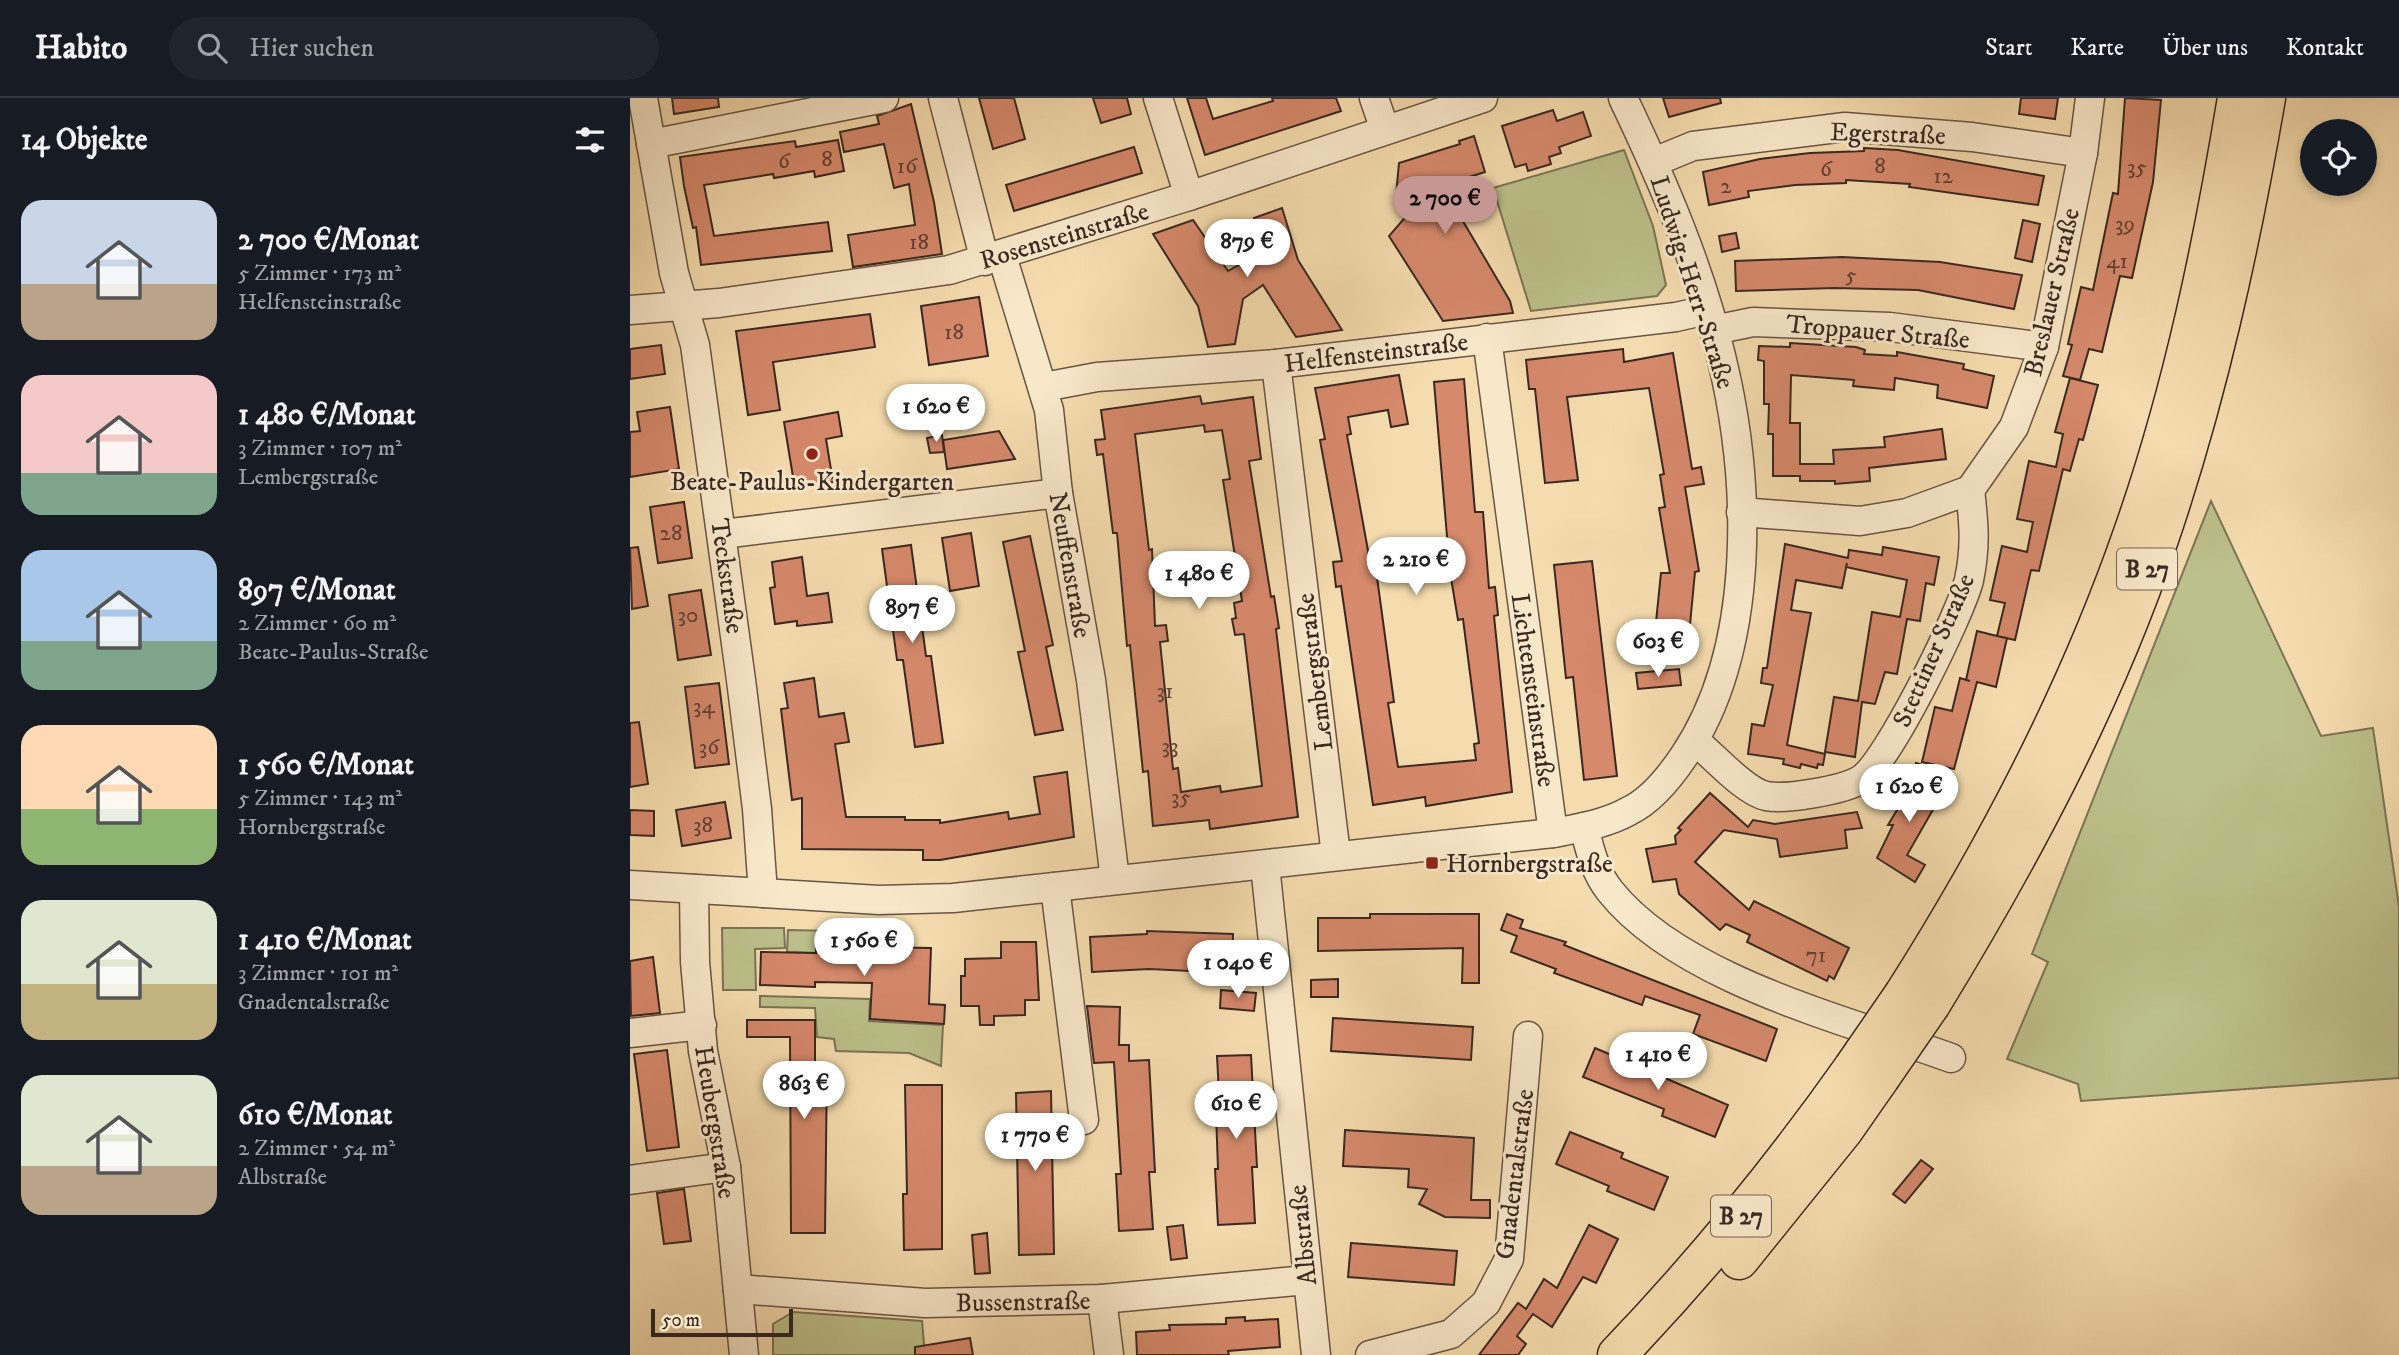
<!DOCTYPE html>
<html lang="de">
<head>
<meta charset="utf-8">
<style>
  :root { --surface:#171b24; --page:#20242c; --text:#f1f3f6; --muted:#9ea1a6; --line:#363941; --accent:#c59692 }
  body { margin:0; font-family:"IM FELL DW Pica",serif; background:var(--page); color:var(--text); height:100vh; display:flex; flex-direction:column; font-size:26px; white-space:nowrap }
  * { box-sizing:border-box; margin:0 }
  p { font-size:23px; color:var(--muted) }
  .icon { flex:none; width:38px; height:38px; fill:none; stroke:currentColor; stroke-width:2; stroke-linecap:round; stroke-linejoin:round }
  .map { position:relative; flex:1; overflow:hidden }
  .sheet { display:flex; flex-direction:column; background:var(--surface); width:630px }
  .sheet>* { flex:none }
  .fabs { position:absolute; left:1670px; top:21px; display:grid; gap:14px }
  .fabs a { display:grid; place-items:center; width:77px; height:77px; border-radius:50%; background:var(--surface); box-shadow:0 4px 10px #0003; font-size:35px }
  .scale { position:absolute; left:21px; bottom:18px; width:142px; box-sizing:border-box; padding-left:7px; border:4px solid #3a2821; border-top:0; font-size:19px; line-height:24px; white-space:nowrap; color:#3a2821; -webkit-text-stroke:5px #f8e8ca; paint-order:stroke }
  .price { position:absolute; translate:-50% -60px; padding:0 16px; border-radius:24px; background:#fff; color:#222; font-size:23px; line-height:46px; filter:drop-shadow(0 2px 4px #0008) }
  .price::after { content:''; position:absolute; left:50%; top:42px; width:21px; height:16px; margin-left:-10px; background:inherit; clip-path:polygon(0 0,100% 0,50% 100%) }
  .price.selected { background:var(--accent); color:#111 }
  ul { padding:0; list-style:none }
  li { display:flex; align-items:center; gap:21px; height:175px; padding:0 21px }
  li span { display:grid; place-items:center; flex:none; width:196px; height:140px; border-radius:21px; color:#555 }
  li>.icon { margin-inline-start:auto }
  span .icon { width:84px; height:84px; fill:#fffc; stroke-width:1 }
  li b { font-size:30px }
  h2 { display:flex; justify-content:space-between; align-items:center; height:84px; padding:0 21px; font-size:30px }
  header { display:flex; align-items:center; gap:42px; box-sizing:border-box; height:98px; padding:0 35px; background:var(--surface); border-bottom:2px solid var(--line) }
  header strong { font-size:33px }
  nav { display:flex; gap:38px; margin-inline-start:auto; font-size:24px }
  .search { width:490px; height:63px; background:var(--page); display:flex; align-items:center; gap:18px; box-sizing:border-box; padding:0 24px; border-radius:38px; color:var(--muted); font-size:26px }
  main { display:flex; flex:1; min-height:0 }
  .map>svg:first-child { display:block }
  .green { fill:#bcc08a; stroke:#7b7456; stroke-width:2 }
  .building { fill:#d6896b; stroke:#3a2821; stroke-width:2; fill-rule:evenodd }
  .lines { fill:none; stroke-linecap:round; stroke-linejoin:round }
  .minor-casing { stroke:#695544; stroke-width:31 }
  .highway-casing { stroke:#3a2821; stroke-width:41 }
  .minor { stroke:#f8e8ca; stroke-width:28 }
  .highway { stroke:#f5dcae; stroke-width:38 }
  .highway-bridge-casing { stroke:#3a2821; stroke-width:41; stroke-linecap:butt }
  .highway-bridge { stroke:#f5dcae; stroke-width:38 }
  .poi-dot { fill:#8f2418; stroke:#f8e8ca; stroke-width:2.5 }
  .labels { text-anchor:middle; stroke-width:6; stroke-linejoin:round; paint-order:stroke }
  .number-label { font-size:23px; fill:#614034 }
  .shield { fill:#f8e8ca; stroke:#736254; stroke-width:2 }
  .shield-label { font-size:24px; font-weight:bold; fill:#3a2821 }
  .street-label { font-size:26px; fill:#3a2821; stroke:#f8e8ca }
  .poi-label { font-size:26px; fill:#3a2821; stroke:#f8e8ca }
</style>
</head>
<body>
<header>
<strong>Habito</strong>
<div class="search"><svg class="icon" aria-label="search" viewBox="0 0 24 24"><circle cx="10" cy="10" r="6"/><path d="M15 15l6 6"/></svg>Hier suchen</div>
<nav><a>Start</a><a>Karte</a><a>Über uns</a><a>Kontakt</a></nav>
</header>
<main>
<section class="sheet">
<h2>14 Objekte<svg class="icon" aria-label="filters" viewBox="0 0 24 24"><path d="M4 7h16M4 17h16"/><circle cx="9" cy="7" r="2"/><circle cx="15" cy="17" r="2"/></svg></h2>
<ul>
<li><span style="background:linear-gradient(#c9d6e8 60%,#b9a48a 0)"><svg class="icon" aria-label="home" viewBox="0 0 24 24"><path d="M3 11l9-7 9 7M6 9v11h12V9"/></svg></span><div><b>2 700 €/Monat</b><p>5 Zimmer · 173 m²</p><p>Helfensteinstraße</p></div></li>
<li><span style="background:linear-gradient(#f6c9c9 70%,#7fa58c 0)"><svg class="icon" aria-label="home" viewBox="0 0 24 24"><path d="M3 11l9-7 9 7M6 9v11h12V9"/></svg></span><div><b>1 480 €/Monat</b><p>3 Zimmer · 107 m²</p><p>Lembergstraße</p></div></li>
<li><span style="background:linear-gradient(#a9c7e8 65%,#7fa58c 0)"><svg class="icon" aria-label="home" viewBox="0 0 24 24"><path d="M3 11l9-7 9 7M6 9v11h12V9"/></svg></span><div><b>897 €/Monat</b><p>2 Zimmer · 60 m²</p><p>Beate-Paulus-Straße</p></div></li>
<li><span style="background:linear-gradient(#ffd9b3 60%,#8fb573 0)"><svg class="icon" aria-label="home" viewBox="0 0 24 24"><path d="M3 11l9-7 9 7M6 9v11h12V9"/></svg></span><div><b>1 560 €/Monat</b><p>5 Zimmer · 143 m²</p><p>Hornbergstraße</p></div></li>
<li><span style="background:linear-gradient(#dfe7d0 60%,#c2b280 0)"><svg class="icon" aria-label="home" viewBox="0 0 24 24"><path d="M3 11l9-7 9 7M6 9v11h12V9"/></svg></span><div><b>1 410 €/Monat</b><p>3 Zimmer · 101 m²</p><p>Gnadentalstraße</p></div></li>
<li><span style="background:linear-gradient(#dfe7d0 65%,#b9a48a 0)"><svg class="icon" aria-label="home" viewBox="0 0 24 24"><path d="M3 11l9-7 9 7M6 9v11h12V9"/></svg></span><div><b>610 €/Monat</b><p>2 Zimmer · 54 m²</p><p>Albstraße</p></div></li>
</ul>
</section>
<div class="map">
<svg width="1769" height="1257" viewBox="0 0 1769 1257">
  <rect width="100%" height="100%" fill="#f5dcae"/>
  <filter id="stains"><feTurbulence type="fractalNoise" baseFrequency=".00286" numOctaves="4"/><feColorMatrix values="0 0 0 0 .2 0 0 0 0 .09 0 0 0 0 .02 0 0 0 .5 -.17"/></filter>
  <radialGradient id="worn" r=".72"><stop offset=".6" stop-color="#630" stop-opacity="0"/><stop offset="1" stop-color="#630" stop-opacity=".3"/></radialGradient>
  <g class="green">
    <path d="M994,52L1023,128L1036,187L1027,198L901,213L863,90Z"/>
    <path d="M1581,403L1691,638L1743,630L1769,809V980L1451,1003L1448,986L1377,961L1418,864L1402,856Z"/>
    <path d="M92,830H154L155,850L125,851L126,892H93Z"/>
    <path d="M158,832L205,833L204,851L186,850V855L157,854Z"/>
    <path d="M130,898L240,901L239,923L313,927L311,968L279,955L206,953L204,941L187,939L185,910L130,909Z"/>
    <path d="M163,1214L292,1223L295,1257H143V1226Z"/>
  </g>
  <g class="building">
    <path d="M42,0H88L89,9L44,16Z"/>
    <path d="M349,0H384L395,41L363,51Z"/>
    <path d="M463,0H497L501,16L471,25Z"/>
    <path d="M557,0H576L583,21L643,3L642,0H706L711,13L575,57Z"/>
    <path d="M1033,0H1090L1091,5L1039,19Z"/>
    <path d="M1391,0H1428L1425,21L1389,16Z"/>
    <path d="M1495,0L1531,2L1523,84L1502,180L1490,178L1472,254L1459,251L1450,282L1433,278L1442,247L1438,246L1451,189L1463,192L1483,95L1488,96Z"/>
    <path d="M281,6L304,104L312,156L223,169L218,137L285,127L279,86L264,90L254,46L214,54L210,34L249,26L247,18Z"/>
    <path d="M923,12L927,23L953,14L961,38L929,49L931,55L919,59L921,66L898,73L896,66L885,69L872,28Z"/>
    <path d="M844,38L855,74L820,85L827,113L880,203L883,215L813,223L759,138L779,115L766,97L769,65L830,46L829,43Z"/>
    <path d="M208,42L214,73L185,79L184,73L144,80L143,76L74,87L84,138L198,124L202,153L71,167L66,129L63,130L54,88L50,59L165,43L166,49Z"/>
    <path d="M504,49L512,75L384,113L376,87Z"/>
    <path d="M1234,50L1268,52L1414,78L1408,107L1279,89L1280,86L1216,82V85L1165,87L1118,93L1119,99L1079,107L1073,74L1130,61L1180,55L1234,53Z"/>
    <path d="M652,110L668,162L712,232L666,239L633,187L613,201L605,246L578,249L568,208L523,136L563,122L598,173L619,161L624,120Z"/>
    <path d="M1393,122L1410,126L1402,164L1385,160Z"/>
    <path d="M1106,135L1109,150L1092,154L1089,138Z"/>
    <path d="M1212,159L1310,164L1392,177L1384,211L1288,192L1204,190L1106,193L1105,163Z"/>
    <path d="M349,199L358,258L299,267L291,208Z"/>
    <path d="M240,216L245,249L143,264L150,312L118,317L106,233Z"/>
    <path d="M1160,245L1226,249L1235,252L1234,256L1250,257L1267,258V254L1334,266L1333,271L1364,278L1357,310L1307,300L1308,287L1265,280L1264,292L1223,288L1224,282L1161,277L1160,325H1170V366H1204L1203,352L1255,349L1254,339L1312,331L1316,361L1239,370L1240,383L1205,386V383H1170V378H1143V336H1138L1139,306H1134V263L1128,262L1129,248L1160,249Z"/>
    <path d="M31,247L35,276L0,281V251Z"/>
    <path d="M993,251L994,264L1043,255L1062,371L1071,369L1074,386L1055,389L1069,473L1065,474L1059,537L1025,534L1031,475H1040L1029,410L1035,409L1030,377L1034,376L1019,290L937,299L948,382L915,385L905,291H899L896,262Z"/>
    <path d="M769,277L778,326L761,329L758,312L718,319L721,336L717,337L739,458L777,452L779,467L746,472L764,604L758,605L768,669L846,662L844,646L849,645L833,521L828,522L820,474L804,284L834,281L845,414H853L859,490L865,489L868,517L864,518L882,694L796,708L795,699L743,707L711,488L706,489L703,464L712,463L690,342L695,341L685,290Z"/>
    <path d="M1440,280L1468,287L1453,342L1449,341L1440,373L1433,371L1409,473L1401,472L1385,542L1367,538L1377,540L1366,589L1347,584L1324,671L1292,664L1305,609L1322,613L1330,580L1340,583L1336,582L1347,533L1367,538L1375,505L1360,502L1372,448L1397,454L1403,424L1387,421L1399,363L1426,369L1433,336L1425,334Z"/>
    <path d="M570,298L572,306L623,299L631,361L619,363L641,499L644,498L649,530L646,531L668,719L580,731L579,722L523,728L518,673L513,674L500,547L497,548L487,435H483L473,356L467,357L465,342L475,341L471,312ZM574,327L575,334L592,332L600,381L593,382L612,503L604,505L606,520L602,521L605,537L614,536L632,688L591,694L590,688L551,694L548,670L543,671L530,544L538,543L536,527L525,528L522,451L519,452L505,336Z"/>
    <path d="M40,309L49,371L0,379V334L10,333L7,314Z"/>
    <path d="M208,314L212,338L196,341L203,384L165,391L154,324Z"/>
    <path d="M369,333L385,361L317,371L313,342Z"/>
    <path d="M312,337L314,354L300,355L297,340Z"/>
    <path d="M54,404L62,460L28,465L20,409Z"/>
    <path d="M341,435L349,488L320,493L312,440Z"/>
    <path d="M400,438L423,547L416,549L433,632L405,637L388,554L395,553L373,444Z"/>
    <path d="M1155,446L1218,460L1219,452L1252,457L1253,449L1309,459L1304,487L1296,485L1290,523L1277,521L1267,576L1255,574L1245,606L1232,604L1225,659L1195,654L1204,599L1228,603L1242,514L1270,519L1277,482L1216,469L1217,465L1212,490L1166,482L1161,512L1181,515L1157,647L1195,656L1193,667L1188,666L1187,670L1171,666L1170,670L1153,666L1154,661L1118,656L1122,626L1134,628L1143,587L1131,585L1133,570H1137Z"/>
    <path d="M281,447L296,558H301L313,645L285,649L273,562H267L252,451Z"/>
    <path d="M8,449L18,508L2,511L0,450Z"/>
    <path d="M172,459L177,498L198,495L202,524L167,528V523L145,526L140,490L145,489L142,464Z"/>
    <path d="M962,463L987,678L954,682L943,579L936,580L924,467Z"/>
    <path d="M71,492L81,557L48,562L39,497Z"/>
    <path d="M1049,571L1051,587L1008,591L1006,575Z"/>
    <path d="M184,580L189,619L214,615L219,644L205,646L216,719H275V722H310V725L378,714L379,721L410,716L404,679L437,674L444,739L310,762H293V752L172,751V700L162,702L151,611L158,610L154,585Z"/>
    <path d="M89,585L99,666L65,670L55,589Z"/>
    <path d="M9,624L18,686L0,689V625Z"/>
    <path d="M1286,665L1301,670L1295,693L1309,701L1277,757L1295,767L1285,784L1247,760L1263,727H1258L1267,712L1264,710L1281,680Z"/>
    <path d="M1080,695L1118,729L1123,722L1145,726L1227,714L1232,730L1215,732L1217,750L1150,759L1147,741L1094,732L1065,764L1119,812L1124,803L1219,850L1204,881L1199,878L1197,883L1117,844L1120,837L1096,826L1090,832L1049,796L1046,781L1023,784L1016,751L1046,746L1045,738L1051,732L1048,730Z"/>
    <path d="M95,704L101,740L52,748L46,712Z"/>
    <path d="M0,712L24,713V738L0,737Z"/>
    <path d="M740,816H849V885H832L833,850L688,853V820H740Z"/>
    <path d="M877,816L893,822L890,830L936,844L934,847L1147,931L1136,963L1063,936L1070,917L1015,898L1012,907L924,875L926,871L881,854L887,838L871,832Z"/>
    <path d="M517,833L603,836L602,875L519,871L462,874L460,839L517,836Z"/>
    <path d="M371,844H406L409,902H395V917L364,918V927H350L349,908H331V878H335V861L371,860Z"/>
    <path d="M244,849L301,850L299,906L315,907L314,926L240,921L242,885L185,884V889L130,887L131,854L186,855V850L244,852Z"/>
    <path d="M23,859L30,915L1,918L0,863Z"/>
    <path d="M708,881V899H681V882Z"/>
    <path d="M591,892L626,895L624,913L590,910Z"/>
    <path d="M457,908L490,909L489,947H499V963L519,962L525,1074H519L523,1131L489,1133L486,1076H491L484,964L464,965Z"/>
    <path d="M703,920L843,929L841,962L701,953Z"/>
    <path d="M117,922H185V965H197L195,1135H161L160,939H117Z"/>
    <path d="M965,950L1098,1007L1085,1039L1032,1018L1034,1011L953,979Z"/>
    <path d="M37,952L49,1049L17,1053L4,956Z"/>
    <path d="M621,957L627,1069H622L625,1125L588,1127L585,1071H588L586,1015H590L587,958Z"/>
    <path d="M275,987H312V1151L274,1152L273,1096H277Z"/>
    <path d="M421,993L424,1156L389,1157L386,995Z"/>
    <path d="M715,1032L844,1040L841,1102H860V1120L815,1119L789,1106L797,1091L778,1089L779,1071L713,1068Z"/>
    <path d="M940,1034L993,1055L991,1060L1038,1079L1024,1112L977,1093L979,1088L926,1066Z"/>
    <path d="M1291,1062L1303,1071L1275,1105L1263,1096Z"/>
    <path d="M54,1091L61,1143L34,1146L27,1095Z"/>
    <path d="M553,1127L557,1160L541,1162L537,1129Z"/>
    <path d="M959,1127L988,1141L966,1185L953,1179L922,1229L903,1216L887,1238L896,1246L888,1257H849L888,1205L896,1211L914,1181L927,1190Z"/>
    <path d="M357,1135L360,1175L345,1176L342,1137Z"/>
    <path d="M721,1145L827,1153L824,1187L718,1179Z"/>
    <path d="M615,1219V1223L648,1221L650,1249L598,1253L599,1257H507L506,1234L540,1232L539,1227L596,1226V1220Z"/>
    <path d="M340,1240L343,1257H285V1249Z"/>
  </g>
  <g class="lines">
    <g class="minor-casing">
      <g id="minor">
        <path d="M13,0L44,175L65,247L111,582L127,711L133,795"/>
        <path d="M313,0L355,163"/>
        <path d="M528,0L559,98"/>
        <path d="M744,0L755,32"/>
        <path d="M21,46L254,0"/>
        <path d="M1024,64L1063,48L1215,29L1342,39L1453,55"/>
        <path d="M372,158L419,312L428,395L461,582L485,782"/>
        <path d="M0,212L89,205L319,172L559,98L853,0"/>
        <path d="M1084,232L1123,224L1260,229L1414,249"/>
        <path d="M857,240L923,735"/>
        <path d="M646,266L706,757"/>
        <path d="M414,289L467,279L646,266L1046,219L1077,212"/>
        <path d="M1111,414L1230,423L1277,415L1340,392L1384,329L1414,249L1453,55L1460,0"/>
        <path d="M93,436L428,395"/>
        <path d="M1065,643C1083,657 1114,693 1136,698C1156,702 1213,692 1230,682C1257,667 1331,515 1339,482C1346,448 1344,426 1340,392"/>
        <path d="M954,729C960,753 965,774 980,793C1051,882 1217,922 1321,960"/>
        <path d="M635,767L686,1257"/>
        <path d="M0,787L249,802L323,800L923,735C949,730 976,726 999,713C1022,702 1040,679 1054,658C1127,550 1121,383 1092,262C1071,171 1033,84 993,0"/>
        <path d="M425,789L454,1022"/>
        <path d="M64,791L65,864L73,953L96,1069L114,1257"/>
        <path d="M0,935L72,927"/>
        <path d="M0,1082L96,1069"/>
        <path d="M108,1191L295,1205L472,1201L677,1182"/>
        <path d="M472,1201L479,1257"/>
        <path d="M740,1257L821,1236L856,1205L879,1161L898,938"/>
      </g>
    </g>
    <g class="highway-casing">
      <g id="highway">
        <path d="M1274,896C1366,751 1448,594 1504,432C1553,292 1583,146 1607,0"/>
        <path d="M1301,906C1391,759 1474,604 1529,441C1578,297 1610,150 1636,0"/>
        <path d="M1109,1162L1213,1033L1250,980"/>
        <path d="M987,1257C1073,1167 1151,1072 1223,970"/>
      </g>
    </g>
    <use href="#minor" class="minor"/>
    <use href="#highway" class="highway"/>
    <g class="highway-bridge-casing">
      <g id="highway-bridge">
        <path d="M1223,970L1274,896"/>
        <path d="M1250,980L1301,906"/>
      </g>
    </g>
    <use href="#highway-bridge" class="highway-bridge"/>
  </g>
  <g class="poi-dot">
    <circle cx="182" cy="356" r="7"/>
    <rect x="795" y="758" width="14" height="14" rx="3.5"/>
  </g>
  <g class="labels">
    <g class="number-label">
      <text x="197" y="68">8</text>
      <text x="154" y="70">6</text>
      <text x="277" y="75">16</text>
      <text x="1250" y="75">8</text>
      <text x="1507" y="76">35</text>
      <text x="1196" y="78">6</text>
      <text x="1313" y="85">12</text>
      <text x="1096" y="95">2</text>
      <text x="1495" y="133">39</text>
      <text x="289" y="151">18</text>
      <text x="1487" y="170">41</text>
      <text x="1221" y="184">5</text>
      <text x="324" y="241">18</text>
      <text x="41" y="442">28</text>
      <text x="58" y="524">30</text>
      <text x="535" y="600">31</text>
      <text x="74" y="615">34</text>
      <text x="540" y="655">33</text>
      <text x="79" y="656">36</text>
      <text x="551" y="706">35</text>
      <text x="73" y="734">38</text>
      <text x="1186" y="864">71</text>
    </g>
    <g class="shield">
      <rect x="1487" y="450.5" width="60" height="41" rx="5"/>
      <rect x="1081" y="1097.5" width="60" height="41" rx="5"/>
    </g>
    <g class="shield-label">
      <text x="1517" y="479">B 27</text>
      <text x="1111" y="1126">B 27</text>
    </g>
    <g class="street-label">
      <text transform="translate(1258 35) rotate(2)" y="9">Egerstraße</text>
      <text transform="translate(434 137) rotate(-17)" y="9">Rosensteinstraße</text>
      <text transform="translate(1063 184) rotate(72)" y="9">Ludwig-Herr-Straße</text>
      <text transform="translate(1421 194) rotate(-77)" y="9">Breslauer Straße</text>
      <text transform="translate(1248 233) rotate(5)" y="9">Troppauer Straße</text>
      <text transform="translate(746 254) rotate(-7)" y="9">Helfensteinstraße</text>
      <text transform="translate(441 467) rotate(80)" y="9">Neuffenstraße</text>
      <text transform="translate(98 478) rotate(82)" y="9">Teckstraße</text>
      <text transform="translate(1303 552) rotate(-66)" y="9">Stettiner Straße</text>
      <text transform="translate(684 574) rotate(-97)" y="9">Lembergstraße</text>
      <text transform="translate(904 592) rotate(82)" y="9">Lichtensteinstraße</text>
      <text transform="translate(86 1024) rotate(81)" y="9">Heubergstraße</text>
      <text transform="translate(884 1076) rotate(-83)" y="9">Gnadentalstraße</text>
      <text transform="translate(672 1137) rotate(-96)" y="9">Albstraße</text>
      <text transform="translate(393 1203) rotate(-1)" y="9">Bussenstraße</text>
    </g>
    <g class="poi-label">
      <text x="182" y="392">Beate-Paulus-Kindergarten</text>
      <text x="816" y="774" text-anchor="start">Hornbergstraße</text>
    </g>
  </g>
  <rect width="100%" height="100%" filter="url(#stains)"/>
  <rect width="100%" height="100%" fill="url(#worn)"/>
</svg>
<div class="fabs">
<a><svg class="icon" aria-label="locate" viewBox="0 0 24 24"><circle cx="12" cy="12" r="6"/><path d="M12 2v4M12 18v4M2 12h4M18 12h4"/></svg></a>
</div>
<div class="scale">50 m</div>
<b class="price selected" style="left:815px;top:138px">2 700 €</b>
<b class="price" style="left:617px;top:181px">879 €</b>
<b class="price" style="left:306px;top:346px">1 620 €</b>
<b class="price" style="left:786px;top:499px">2 210 €</b>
<b class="price" style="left:569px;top:513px">1 480 €</b>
<b class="price" style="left:282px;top:547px">897 €</b>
<b class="price" style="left:1028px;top:581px">603 €</b>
<b class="price" style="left:1279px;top:726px">1 620 €</b>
<b class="price" style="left:234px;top:880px">1 560 €</b>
<b class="price" style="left:608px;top:902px">1 040 €</b>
<b class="price" style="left:1028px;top:994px">1 410 €</b>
<b class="price" style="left:174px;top:1023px">863 €</b>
<b class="price" style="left:606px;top:1043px">610 €</b>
<b class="price" style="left:405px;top:1075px">1 770 €</b>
</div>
</main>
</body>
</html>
